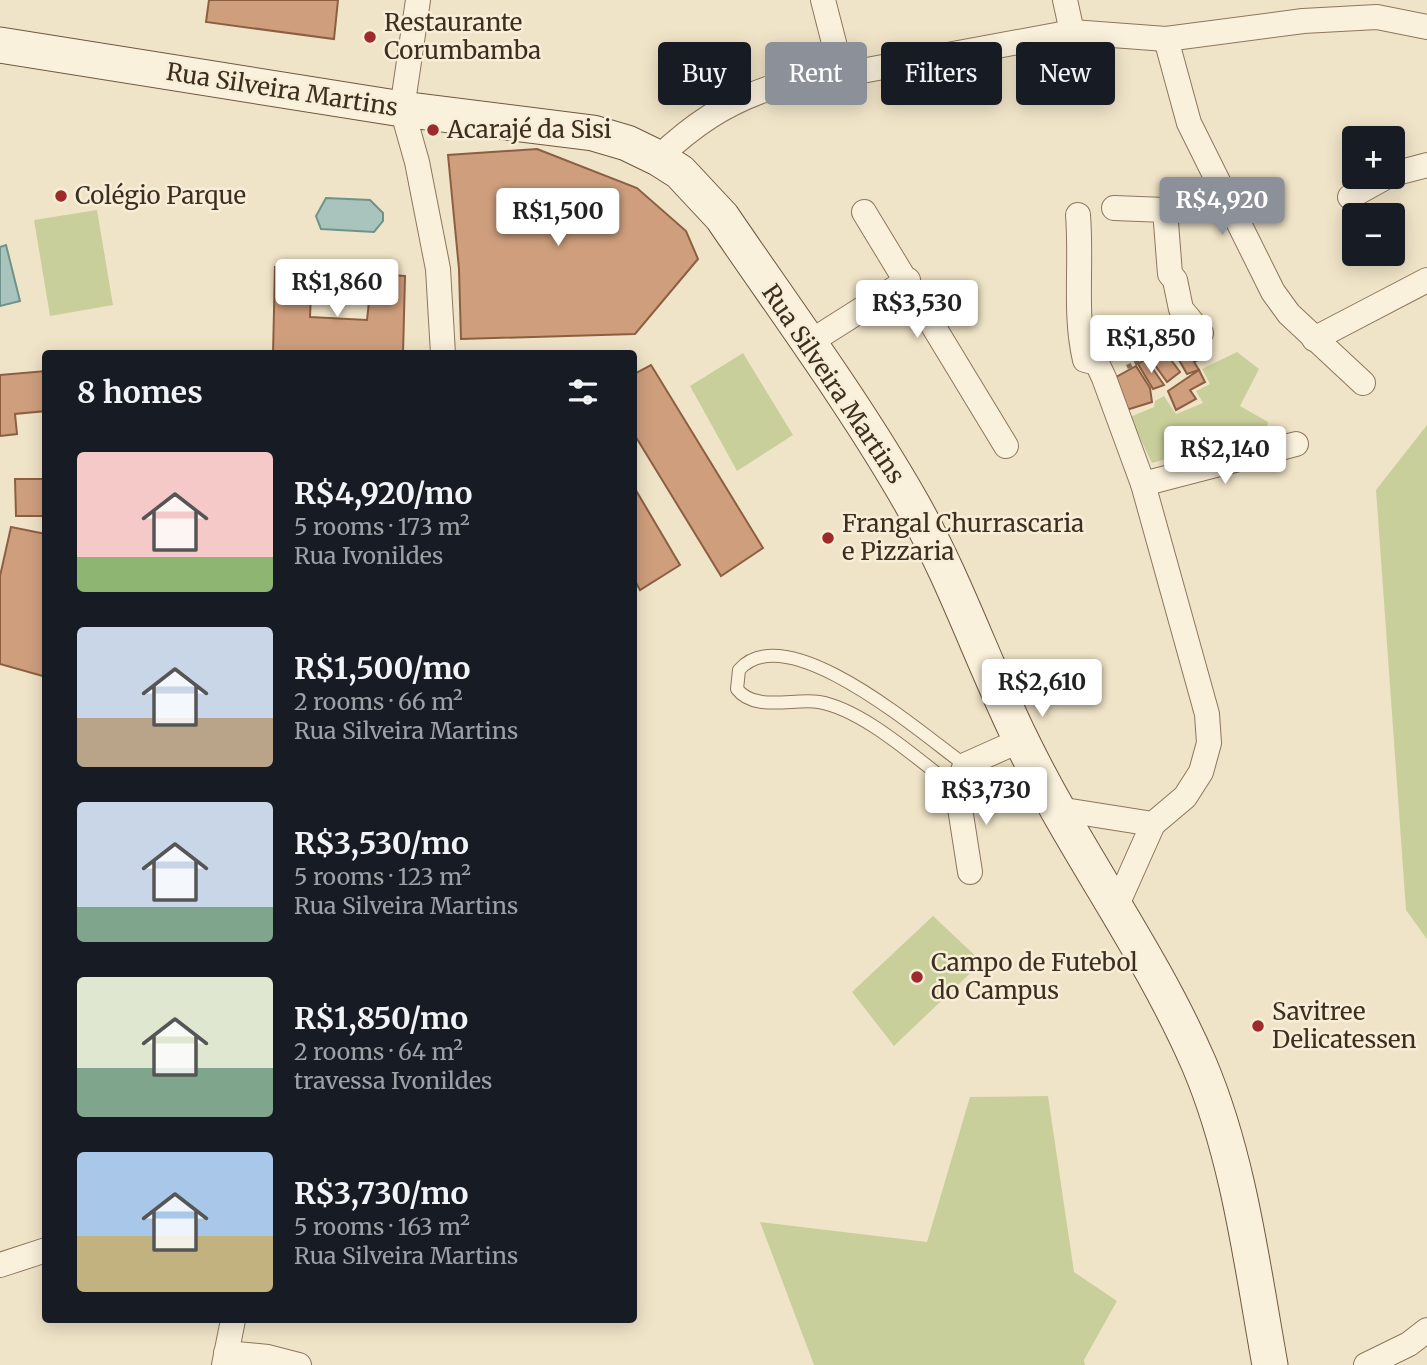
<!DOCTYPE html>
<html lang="en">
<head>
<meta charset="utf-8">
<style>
  :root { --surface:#171b24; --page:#20242c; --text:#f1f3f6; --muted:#9ea1a6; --accent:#8c9099 }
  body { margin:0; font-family:Merriweather,serif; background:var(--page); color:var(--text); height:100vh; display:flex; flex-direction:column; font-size:26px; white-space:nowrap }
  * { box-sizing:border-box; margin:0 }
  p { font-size:23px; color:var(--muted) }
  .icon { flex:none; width:38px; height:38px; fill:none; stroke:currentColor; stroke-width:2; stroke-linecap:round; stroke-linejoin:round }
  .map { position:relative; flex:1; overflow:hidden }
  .panel { position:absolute; left:42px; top:350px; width:595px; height:973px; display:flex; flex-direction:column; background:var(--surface); border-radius:7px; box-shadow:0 4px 18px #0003 }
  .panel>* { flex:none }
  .top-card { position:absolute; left:658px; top:42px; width:663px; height:63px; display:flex; gap:14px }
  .tools { position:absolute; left:1342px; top:126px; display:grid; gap:14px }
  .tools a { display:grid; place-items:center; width:63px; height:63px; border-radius:7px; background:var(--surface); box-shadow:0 4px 18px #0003; font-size:35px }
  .price { position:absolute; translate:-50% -60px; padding:0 16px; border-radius:7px; background:#fff; color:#222; font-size:23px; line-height:46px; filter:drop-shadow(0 2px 4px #0008) }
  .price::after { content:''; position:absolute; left:50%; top:42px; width:21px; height:16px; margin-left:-10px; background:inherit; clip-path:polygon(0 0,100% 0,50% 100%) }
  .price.on { background:var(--accent); color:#fff }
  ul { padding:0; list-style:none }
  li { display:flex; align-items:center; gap:21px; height:175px; padding:0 35px }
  li span { display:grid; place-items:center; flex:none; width:196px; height:140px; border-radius:7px; color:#555 }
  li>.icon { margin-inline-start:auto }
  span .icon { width:84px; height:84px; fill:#fffc; stroke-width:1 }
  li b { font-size:30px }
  h2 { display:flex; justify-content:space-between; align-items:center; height:84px; padding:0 35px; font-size:30px }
  .chip { padding:0 24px; border-radius:7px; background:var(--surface); box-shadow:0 4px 18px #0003; font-size:24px; line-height:63px }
  .chip.on { background:var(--accent); color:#fff }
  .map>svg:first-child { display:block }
  .green { fill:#c9cf9b }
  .water { fill:#a9c4bc; stroke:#6f938a; stroke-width:2 }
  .building { fill:#cf9f7d; stroke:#8d5f41; stroke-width:2 }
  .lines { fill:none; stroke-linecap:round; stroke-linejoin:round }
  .lane-casing { stroke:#8d765c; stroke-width:14 }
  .street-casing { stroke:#8d765c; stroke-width:26 }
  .secondary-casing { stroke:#6f573f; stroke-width:37 }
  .path { stroke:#8d765c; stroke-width:4.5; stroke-dasharray:5 3.5; stroke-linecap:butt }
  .lane { stroke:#faf1dc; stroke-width:12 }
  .street { stroke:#faf1dc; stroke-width:24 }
  .secondary { stroke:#faf1dc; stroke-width:35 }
  .poi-dot { fill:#9e2a2b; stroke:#f7eed8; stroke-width:2.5 }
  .labels { text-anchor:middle; stroke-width:5; stroke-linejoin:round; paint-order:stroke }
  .poi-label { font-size:24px; fill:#3d2e20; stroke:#f7eed8; text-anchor:start }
  .street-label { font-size:24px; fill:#3d2e20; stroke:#f7eed8 }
</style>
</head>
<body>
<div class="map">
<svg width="1427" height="1365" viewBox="0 0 1427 1365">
  <rect width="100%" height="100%" fill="#f0e4c8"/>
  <g class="green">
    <path d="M97,210L113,305L50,316L34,220Z"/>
    <path d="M1237,352L1259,369L1240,406L1268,422L1264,440L1211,446L1152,463L1130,417L1154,407L1155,401L1164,396L1176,414L1203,403L1196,391L1210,384L1202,369Z"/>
    <path d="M743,353L793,435L737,471L690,386Z"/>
    <path d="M1427,425V939L1406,910L1376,490Z"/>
    <path d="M933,916L982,962L894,1046L852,992Z"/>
    <path d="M1048,1096L1074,1272L1117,1301L1084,1360L1085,1365H814L760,1222L927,1242L970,1097Z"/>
  </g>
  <g class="water">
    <path d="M326,198L370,200L383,213V221L374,232L321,229L316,216Z"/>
    <path d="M6,245L20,301L0,306V247Z"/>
  </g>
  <g class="building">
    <path d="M209,0H338L334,39L206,22Z"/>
    <path d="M537,149L637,188L686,231L698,259L635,334L461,339L459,269L448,155Z"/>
    <path d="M275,267L312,270L310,317L367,320L372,274L405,276L403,354H273Z"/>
    <path d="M1194,339L1204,357L1194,362L1199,370L1187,374L1174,351Z"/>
    <path d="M1163,349L1180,372L1167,382L1150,358Z"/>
    <path d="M1146,359L1164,385L1153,389L1138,364Z"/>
    <path d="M651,365L763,548L721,576L634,434V374Z"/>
    <path d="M1136,366L1150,388L1152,402L1120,412L1109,381Z"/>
    <path d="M1199,370L1205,382L1190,390L1196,399L1176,410L1168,391Z"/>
    <path d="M46,371V411L15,414L17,434L0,436V375Z"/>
    <path d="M15,479H46V516H16Z"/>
    <path d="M634,487L680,565L640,590L634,579Z"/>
    <path d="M11,527L46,534V677L0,664V576Z"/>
  </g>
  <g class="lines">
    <g class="lane-casing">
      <path id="lane" d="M957,789C920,762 865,710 819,702C794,698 754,712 737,689L739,670C787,615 923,735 965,765"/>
    </g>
    <g class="street-casing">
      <g id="street">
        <path d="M418,0L402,109L417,162L438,269L443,354"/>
        <path d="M823,0L842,74"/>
        <path d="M1065,0L1072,32"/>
        <path d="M1166,39L1189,123L1273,292L1289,314L1363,383"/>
        <path d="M658,158C693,125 725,103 770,88L1072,32L1166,39L1303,21L1377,17L1427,27"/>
        <path d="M1393,174L1427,165"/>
        <path d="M1350,197L1386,177"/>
        <path d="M1114,208L1165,210L1170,274L1175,280L1181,309L1201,333"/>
        <path d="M864,212L1006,446"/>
        <path d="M1078,215C1082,263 1074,314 1085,360L1097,363L1104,378L1143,484L1207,714L1209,743L1201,772L1185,797L1153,824L1116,907"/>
        <path d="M1314,339L1427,280"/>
        <path d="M807,344L908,280"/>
        <path d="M1143,484L1296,444"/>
        <path d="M1058,809L1153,824"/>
        <path d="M970,872L957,789L965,765L1021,740"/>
        <path d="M0,1265L46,1250"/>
        <path d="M226,1353L268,1357L299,1365"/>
        <path d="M224,1365L233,1320"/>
        <path d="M1366,1365L1409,1344L1427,1330"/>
      </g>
    </g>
    <g class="secondary-casing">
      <path id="secondary" d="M0,45L402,109L593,133L627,143L658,158L680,172L722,217C786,311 855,404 911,502C955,579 983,663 1022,742C1076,853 1150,951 1199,1064C1239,1158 1252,1265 1270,1365"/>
    </g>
    <path class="path" d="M1127,367L1180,343"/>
    <use href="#lane" class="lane"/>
    <use href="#street" class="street"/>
    <use href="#secondary" class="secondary"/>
  </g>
  <g class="poi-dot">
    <circle cx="370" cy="37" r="7"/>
    <circle cx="433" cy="130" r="7"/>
    <circle cx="61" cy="196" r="7"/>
    <circle cx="828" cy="538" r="7"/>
    <circle cx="917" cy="977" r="7"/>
    <circle cx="1258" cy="1026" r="7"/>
  </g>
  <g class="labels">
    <g class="poi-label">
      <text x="384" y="31">Restaurante<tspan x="384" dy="28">Corumbamba</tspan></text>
      <text x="447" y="138">Acarajé da Sisi</text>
      <text x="75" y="204">Colégio Parque</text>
      <text x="842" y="532">Frangal Churrascaria<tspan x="842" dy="28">e Pizzaria</tspan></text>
      <text x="931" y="971">Campo de Futebol<tspan x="931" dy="28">do Campus</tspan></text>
      <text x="1272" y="1020">Savitree<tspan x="1272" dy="28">Delicatessen</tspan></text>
    </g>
    <g class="street-label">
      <text transform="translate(282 90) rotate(9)" y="8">Rua Silveira Martins</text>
      <text transform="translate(833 384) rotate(56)" y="8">Rua Silveira Martins</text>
    </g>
  </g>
</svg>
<div class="tools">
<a>+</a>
<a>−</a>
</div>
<b class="price on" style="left:1222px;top:237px">R$4,920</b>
<b class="price" style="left:558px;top:248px">R$1,500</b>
<b class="price" style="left:337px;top:319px">R$1,860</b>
<b class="price" style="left:917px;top:340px">R$3,530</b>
<b class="price" style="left:1151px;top:375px">R$1,850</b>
<b class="price" style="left:1225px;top:486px">R$2,140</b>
<b class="price" style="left:1042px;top:719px">R$2,610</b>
<b class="price" style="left:986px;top:827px">R$3,730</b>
<div class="top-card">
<a class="chip">Buy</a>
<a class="chip on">Rent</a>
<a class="chip">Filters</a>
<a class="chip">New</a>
</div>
<section class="panel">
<h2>8 homes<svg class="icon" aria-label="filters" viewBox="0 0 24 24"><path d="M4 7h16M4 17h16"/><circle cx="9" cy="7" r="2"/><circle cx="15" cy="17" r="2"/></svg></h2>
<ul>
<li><span style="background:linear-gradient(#f6c9c9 75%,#8fb573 0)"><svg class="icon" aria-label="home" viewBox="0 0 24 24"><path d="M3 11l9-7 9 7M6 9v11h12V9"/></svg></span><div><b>R$4,920/mo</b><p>5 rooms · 173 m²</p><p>Rua Ivonildes</p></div></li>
<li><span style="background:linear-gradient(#c9d6e8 65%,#b9a48a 0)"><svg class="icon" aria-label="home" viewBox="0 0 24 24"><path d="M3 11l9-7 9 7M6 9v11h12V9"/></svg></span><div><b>R$1,500/mo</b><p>2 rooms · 66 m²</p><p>Rua Silveira Martins</p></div></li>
<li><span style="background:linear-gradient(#c9d6e8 75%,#7fa58c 0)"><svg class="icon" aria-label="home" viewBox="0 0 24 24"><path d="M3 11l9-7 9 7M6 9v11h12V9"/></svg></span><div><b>R$3,530/mo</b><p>5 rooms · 123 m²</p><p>Rua Silveira Martins</p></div></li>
<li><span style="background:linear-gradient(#dfe7d0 65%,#7fa58c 0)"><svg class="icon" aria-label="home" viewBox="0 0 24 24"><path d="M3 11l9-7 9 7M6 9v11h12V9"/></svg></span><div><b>R$1,850/mo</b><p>2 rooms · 64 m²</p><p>travessa Ivonildes</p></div></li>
<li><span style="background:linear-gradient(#a9c7e8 60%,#c2b280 0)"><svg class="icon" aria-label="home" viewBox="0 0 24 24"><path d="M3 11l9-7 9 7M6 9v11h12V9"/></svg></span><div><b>R$3,730/mo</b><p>5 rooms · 163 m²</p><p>Rua Silveira Martins</p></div></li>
</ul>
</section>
</div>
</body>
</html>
